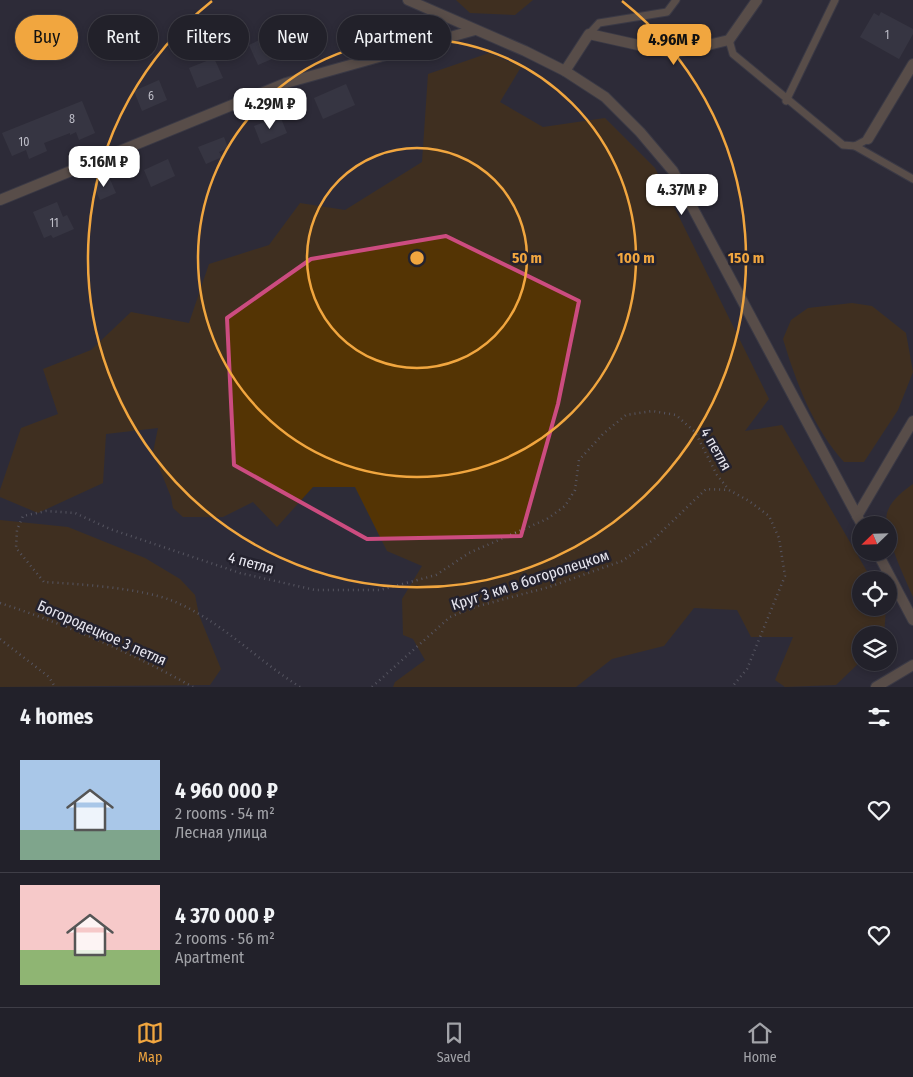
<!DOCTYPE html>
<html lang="en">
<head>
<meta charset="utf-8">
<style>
  :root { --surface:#22212a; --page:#2a2932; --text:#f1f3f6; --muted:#a2a3a8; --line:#3f3e47; --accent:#f1a63f }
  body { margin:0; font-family:"Fira Sans Condensed",sans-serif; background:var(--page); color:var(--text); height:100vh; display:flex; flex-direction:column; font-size:19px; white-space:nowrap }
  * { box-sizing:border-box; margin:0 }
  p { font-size:16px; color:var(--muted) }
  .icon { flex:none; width:28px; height:28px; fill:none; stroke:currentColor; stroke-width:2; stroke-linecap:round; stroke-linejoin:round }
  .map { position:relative; height:687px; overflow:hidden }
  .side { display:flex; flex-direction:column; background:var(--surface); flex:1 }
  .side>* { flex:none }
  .hud { position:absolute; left:15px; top:15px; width:500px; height:45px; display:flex; gap:10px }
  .needle { width:32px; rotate:247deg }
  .fabs { position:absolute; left:852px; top:516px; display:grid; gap:10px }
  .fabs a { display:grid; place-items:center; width:45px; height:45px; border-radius:50%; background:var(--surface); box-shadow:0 2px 8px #0003,0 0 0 1px var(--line); font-size:25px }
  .price { position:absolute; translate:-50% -42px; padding:0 11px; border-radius:10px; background:#fff; color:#222; font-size:16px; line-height:32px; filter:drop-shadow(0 1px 2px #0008) }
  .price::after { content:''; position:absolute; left:50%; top:30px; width:15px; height:11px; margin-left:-8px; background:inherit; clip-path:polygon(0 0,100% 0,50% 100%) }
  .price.active { background:var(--accent); color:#111 }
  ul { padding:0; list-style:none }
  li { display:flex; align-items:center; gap:15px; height:125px; padding:0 20px }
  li+li { border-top:1px solid var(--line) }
  li span { display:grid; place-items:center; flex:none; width:140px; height:100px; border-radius:0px; color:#555 }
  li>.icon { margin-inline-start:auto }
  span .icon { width:60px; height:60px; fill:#fffc; stroke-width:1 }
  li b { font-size:21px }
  h2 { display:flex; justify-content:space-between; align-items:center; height:60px; padding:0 20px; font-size:21px }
  .tag { padding:0 18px; border-radius:22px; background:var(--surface); box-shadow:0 2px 8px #0003,0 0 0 1px var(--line); font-size:18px; line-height:45px }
  .tag.active { background:var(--accent); color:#111 }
  .tabs { display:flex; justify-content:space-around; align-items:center; height:70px; border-top:1px solid var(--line); background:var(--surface); font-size:14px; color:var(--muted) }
  .tabs a { display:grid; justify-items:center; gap:2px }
  .tabs .active { color:var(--accent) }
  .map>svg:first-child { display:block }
  .green { fill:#543404 }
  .building { fill:#42414e }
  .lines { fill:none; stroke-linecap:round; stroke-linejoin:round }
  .service-casing { stroke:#4b4a55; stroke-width:9 }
  .minor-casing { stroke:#4b4a55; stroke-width:12 }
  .tertiary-casing { stroke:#4b4a55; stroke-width:12 }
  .path { stroke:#878691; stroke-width:2.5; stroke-dasharray:1 4; stroke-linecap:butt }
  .service { stroke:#8c765d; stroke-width:7 }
  .minor { stroke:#8c765d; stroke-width:10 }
  .tertiary { stroke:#8c765d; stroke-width:10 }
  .marked { fill:none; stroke:#cc4c80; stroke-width:4; stroke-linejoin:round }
  .ring { fill:none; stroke:#f1a63f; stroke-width:2.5 }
  .labels { text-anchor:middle; stroke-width:5; stroke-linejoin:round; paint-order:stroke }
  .number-label { font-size:12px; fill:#bebec8 }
  .street-label { font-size:15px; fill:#e8e7f0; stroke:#24222e }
  .centre { fill:#f1a63f; stroke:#24222e; stroke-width:2.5 }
  .ring-label { font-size:15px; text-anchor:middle; font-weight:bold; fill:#f1a63f; stroke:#24222e; stroke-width:5; stroke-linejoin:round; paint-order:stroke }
</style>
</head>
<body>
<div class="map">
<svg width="913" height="687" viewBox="0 0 913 687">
  <rect width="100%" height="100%" fill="#2d2c38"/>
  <g class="green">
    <path d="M456,0H533L515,15L470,13Z"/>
    <path d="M489,53L521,67L500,102L543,127L605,118L655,168L769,399L745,431L782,425L872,580H861V608H886L884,635H861V661L836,685L785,687L775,680L793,637H751L737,610L694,608L664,646L612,659L576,687H393L395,682L425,660L413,639L403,635L402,599L422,566L387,551L355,487H313L277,527L253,502L223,517H183L173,508L171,497L153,452L158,428L106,434L103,483L38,513L0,497V490L21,428L58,414L43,369L91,350L131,312L189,323L209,264L269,245L300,203L345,210L422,162L428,74Z"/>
    <path d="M852,303L872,306L906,333L913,372L898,410L864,462H844C813,428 796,382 783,339L791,320L808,308Z"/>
    <path d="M913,484V597C905,578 882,531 887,513C891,500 903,491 913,484Z"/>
    <path d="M0,520L68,527L145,558L180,579L195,595L199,615L221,669L210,685L0,687Z"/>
  </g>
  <g class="building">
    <path d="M881,12L913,29V34L899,59L860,37L874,13L879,16Z"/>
    <path d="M270,35L273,42L282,38L288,52L258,65L249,45Z"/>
    <path d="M214,58L223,78L197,88L189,68Z"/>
    <path d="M159,80L167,100L142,111L134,91Z"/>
    <path d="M346,84L355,105L323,119L314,98Z"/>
    <path d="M82,101L95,133L79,140L76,132L70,135V133L44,143L47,151L29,159L26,150L12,156L2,133Z"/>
    <path d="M280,116L287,133L261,144L254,126Z"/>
    <path d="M224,137L228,148L219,152L222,157L206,164L198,147Z"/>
    <path d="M168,159L175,176L151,187L144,170Z"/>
    <path d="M109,177L116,193L100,200L93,184Z"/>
    <path d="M57,202L63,217L67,215L74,229L53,238L51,235L44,238L33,212Z"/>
  </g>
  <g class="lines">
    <g class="service-casing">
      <g id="service">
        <path d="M589,34L599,23L667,12L676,0"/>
        <path d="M729,40L733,54L843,145L855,146L868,139"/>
        <path d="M786,101L835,0"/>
        <path d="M855,146L913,179"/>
      </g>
    </g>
    <g class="minor-casing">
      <g id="minor">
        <path d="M565,71L589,34L674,53L729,40L757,0"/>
        <path d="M868,139L913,64"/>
        <path d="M0,200L286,83L475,30"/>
        <path d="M857,516L913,421"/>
        <path d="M876,687L913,665"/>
      </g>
    </g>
    <g class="tertiary-casing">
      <g id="tertiary">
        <path d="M408,0L525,51L565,71L605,97L640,132L673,171L862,525"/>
        <path d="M877,552L913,620"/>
      </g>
    </g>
    <g class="path">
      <path d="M0,603C67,625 132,653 193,687"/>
      <path d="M0,639L49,677L55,687"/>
      <path d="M300,687C257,660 220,620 173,601C141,588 79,584 44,582L16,548L17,530L23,516L46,511L75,513L110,529L240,573L315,590H380L436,575L469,553L547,519L565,506L575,490L579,460L604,433L626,415L652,411L676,415L695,432L717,475L729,490"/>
      <path d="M372,687L450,617L475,607L549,587L622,561L653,540L706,489L729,490L749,501L769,516L779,538L785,576L747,669L732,687"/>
    </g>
    <use href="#service" class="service"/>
    <use href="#minor" class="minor"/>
    <use href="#tertiary" class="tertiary"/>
  </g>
  <path d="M0 0H913V687H0ZM446,236L579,301L558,404L521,536L367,539L234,465L227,318L311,259Z" fill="#2d2c38" fill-opacity=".55" fill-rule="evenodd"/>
  <path class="marked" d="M446,236L579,301L558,404L521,536L367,539L234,465L227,318L311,259Z"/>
  <g class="ring">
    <circle cx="417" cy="258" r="110"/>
    <circle cx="417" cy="258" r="219"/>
    <path d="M622 1A329 329 0 1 1 212 1"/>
  </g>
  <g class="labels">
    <g class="number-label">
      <text x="887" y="39">1</text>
      <text x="151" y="100">6</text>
      <text x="72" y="123">8</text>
      <text x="24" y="146">10</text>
      <text x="54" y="227">11</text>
    </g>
    <g class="street-label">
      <text transform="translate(716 449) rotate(60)" y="5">4 петля</text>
      <text transform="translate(251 563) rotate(15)" y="5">4 петля</text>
      <text transform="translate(530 580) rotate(-18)" y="5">Круг 3 км в богоролецком</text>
      <text transform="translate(102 633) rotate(24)" y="5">Богородецкое 3 петля</text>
    </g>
  </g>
  <circle cx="417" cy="258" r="8" class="centre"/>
  <g class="ring-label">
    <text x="527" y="263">50 m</text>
    <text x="636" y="263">100 m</text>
    <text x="746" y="263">150 m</text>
  </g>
</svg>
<div class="fabs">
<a><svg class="needle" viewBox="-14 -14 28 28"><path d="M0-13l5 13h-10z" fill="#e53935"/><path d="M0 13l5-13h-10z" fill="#a2a3a8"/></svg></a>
<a><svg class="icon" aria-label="locate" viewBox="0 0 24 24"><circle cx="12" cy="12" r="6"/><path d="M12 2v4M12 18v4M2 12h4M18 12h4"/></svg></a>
<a><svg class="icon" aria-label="layers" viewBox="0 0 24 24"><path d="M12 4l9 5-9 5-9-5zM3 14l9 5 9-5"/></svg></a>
</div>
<b class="price active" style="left:674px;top:66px">4.96M ₽</b>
<b class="price" style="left:270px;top:130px">4.29M ₽</b>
<b class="price" style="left:104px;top:188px">5.16M ₽</b>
<b class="price" style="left:682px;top:216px">4.37M ₽</b>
<div class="hud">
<a class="tag active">Buy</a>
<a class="tag">Rent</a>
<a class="tag">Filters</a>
<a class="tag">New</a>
<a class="tag">Apartment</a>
</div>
</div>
<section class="side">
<h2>4 homes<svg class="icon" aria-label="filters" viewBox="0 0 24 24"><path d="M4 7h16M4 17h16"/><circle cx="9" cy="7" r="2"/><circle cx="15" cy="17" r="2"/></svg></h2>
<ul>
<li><span style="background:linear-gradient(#a9c7e8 70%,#7fa58c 0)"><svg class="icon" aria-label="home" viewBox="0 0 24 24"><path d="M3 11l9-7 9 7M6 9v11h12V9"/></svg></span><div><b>4 960 000 ₽</b><p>2 rooms · 54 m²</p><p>Лесная улица</p></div><svg class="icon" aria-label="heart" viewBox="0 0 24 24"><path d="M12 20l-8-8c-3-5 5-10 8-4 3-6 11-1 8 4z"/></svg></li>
<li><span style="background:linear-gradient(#f6c9c9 65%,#8fb573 0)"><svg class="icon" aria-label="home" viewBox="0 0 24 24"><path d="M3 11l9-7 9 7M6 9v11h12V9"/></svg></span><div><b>4 370 000 ₽</b><p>2 rooms · 56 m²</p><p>Apartment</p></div><svg class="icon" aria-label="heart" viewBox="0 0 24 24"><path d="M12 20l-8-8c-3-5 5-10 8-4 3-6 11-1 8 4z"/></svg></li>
</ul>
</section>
<nav class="tabs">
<a class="active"><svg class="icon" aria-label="map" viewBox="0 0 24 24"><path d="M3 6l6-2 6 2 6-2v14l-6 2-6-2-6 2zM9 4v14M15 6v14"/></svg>Map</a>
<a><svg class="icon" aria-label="saved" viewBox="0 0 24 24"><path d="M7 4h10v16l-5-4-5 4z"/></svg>Saved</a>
<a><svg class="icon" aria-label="home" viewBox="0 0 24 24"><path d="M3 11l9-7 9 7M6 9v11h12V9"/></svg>Home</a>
</nav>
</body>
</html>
